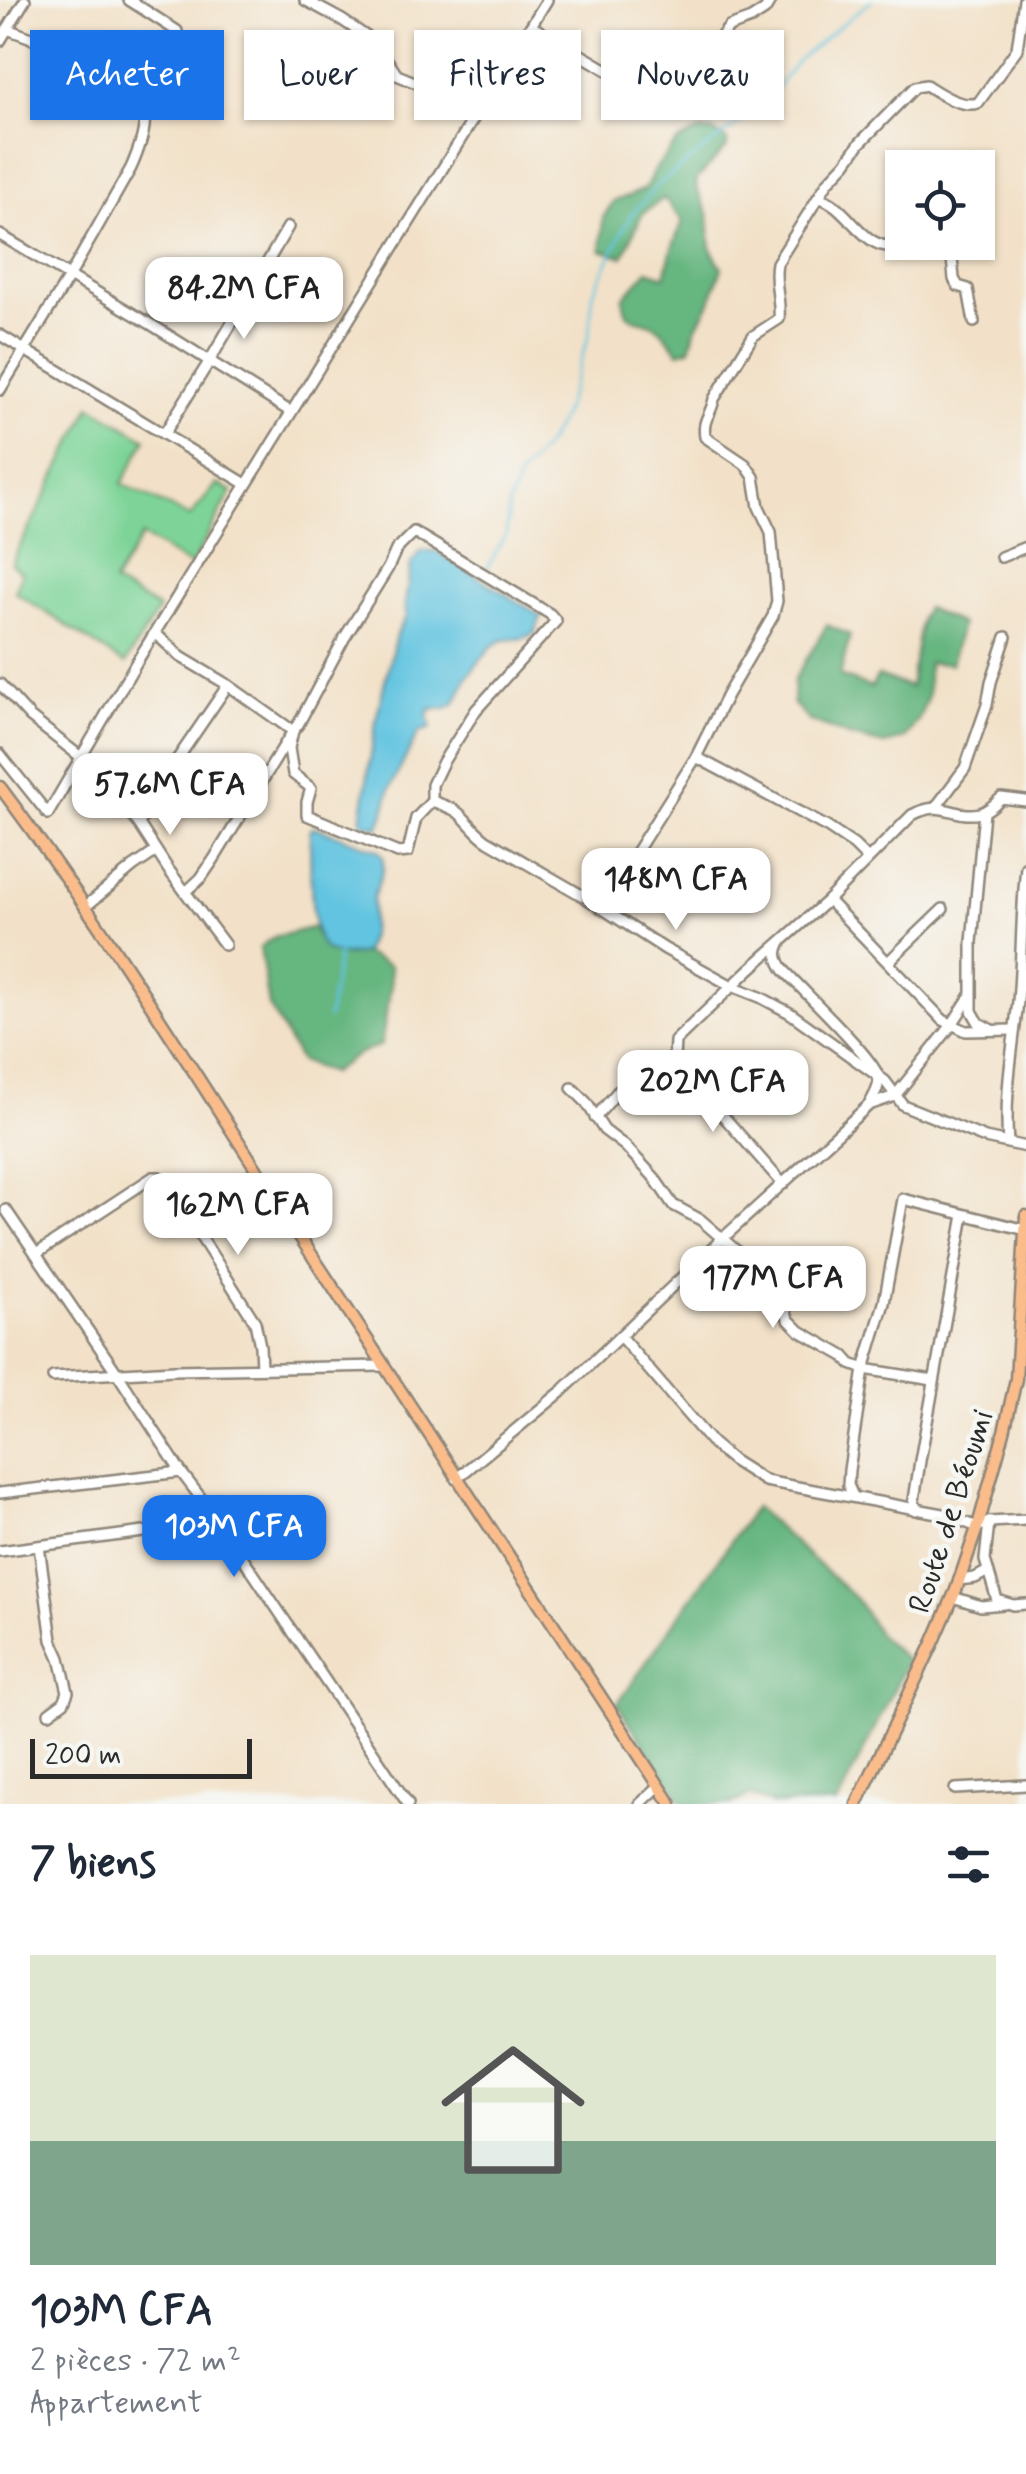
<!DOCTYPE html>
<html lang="fr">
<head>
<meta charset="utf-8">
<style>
  :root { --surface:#fff; --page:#f6f6f7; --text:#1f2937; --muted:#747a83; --line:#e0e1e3; --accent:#1a73e8 }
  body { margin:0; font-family:Mynerve,sans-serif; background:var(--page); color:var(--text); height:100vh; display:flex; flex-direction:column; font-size:38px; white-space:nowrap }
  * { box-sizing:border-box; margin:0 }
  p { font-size:32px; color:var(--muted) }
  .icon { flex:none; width:55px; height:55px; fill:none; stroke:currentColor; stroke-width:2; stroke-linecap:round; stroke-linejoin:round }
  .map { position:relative; height:1804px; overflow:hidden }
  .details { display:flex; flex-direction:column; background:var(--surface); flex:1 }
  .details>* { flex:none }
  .banner { position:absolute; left:30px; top:30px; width:968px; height:90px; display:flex; gap:20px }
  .controls { position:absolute; left:885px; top:150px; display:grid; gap:20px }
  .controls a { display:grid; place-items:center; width:110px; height:110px; border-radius:0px; background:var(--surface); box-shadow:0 2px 8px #0004; font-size:50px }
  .scale { position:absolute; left:30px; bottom:25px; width:222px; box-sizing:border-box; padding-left:10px; border:5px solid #2b2b2b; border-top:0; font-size:28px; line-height:35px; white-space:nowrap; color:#2b2b2b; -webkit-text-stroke:8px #f6f6f2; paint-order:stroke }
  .price { position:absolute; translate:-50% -85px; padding:0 22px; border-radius:20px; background:#fff; color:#222; font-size:32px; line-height:65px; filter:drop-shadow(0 2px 5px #0008) }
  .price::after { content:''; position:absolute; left:50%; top:60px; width:30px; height:22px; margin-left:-15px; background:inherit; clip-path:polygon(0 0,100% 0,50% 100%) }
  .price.active { background:var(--accent); color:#fff }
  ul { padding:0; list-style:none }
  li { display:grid; align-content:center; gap:20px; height:530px; padding:0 30px }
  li+li { border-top:2px solid var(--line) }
  li span { display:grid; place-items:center; height:310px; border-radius:0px; color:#555 }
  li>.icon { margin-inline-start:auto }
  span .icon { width:180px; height:180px; fill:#fffc; stroke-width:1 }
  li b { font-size:42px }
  h2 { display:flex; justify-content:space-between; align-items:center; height:120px; padding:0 30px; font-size:42px }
  .chip { padding:0 35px; border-radius:0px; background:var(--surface); box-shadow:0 2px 8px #0004; font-size:35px; line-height:90px }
  .chip.active { background:var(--accent); color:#fff }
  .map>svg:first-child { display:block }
  .green { fill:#7ed498; stroke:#548062; stroke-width:2.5 }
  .forest { fill:#66b680; stroke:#487056; stroke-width:2.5 }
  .water { fill:#62c4e0; stroke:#467886; stroke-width:2.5 }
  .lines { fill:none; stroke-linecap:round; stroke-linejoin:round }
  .stream { stroke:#62c4e0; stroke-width:2.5 }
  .minor-casing { stroke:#8e867a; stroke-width:14 }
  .major-casing { stroke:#8e867a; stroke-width:15 }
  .minor { stroke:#fff; stroke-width:9 }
  .major { stroke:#fabc8b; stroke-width:10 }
  .labels { text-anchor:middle; stroke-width:9; stroke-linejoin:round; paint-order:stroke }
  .street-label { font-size:32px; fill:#2b2b2b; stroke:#f6f6f2 }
</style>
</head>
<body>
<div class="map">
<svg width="1026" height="1804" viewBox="0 0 1026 1804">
  <rect width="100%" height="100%" fill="#f6f6f2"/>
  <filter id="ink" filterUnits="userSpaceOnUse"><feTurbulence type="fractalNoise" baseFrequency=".01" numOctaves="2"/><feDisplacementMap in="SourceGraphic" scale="20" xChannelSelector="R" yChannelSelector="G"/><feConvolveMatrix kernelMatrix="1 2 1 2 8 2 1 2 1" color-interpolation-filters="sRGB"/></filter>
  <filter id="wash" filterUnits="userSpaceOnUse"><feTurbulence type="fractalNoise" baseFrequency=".0048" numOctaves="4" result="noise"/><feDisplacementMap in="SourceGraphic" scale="40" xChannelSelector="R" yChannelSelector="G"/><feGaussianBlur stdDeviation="2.25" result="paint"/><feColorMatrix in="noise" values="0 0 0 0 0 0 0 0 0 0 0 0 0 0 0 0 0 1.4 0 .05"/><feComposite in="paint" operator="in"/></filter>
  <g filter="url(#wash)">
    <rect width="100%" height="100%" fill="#f2e1c8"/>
    <path class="green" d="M91,406L146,439L122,484L190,517L217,484L232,491L191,566L142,536L113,583L159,609L125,664L15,592L22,573L11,564Z"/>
    <g class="forest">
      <path d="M700,131H713L727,140V147L697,179L696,187L708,213L711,249L722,268L710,302L695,330L690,349L679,352C672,345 665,332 657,327C639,316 626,326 623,298L648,270L665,276L672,248L683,221L664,198L642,214L623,257L601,250L603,218L613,202L645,189L653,172L677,142Z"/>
      <path d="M926,608L961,624L951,664L928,663V695L919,719L905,738L884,745L849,736L808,720L793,703L794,680L827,625L850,635L840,676L871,688L878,676L910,687L921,618Z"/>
      <path d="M315,927L316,935L347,956L364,953L390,966L391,985L381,1045L358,1054L331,1073L300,1061L269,1006L260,947L274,937Z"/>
      <path d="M755,1507L856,1599L879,1635L908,1661L837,1804H771L750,1795L731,1804H683L617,1704Z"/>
    </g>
    <g class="water">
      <path d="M421,551H436L541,616L535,633L524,638L503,640L491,647L468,676L454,704L446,708L430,709L428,715L431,728L419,732L390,788L384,813L378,828L361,821L377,715L396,635L406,617L405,604L411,564Z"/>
      <path d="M315,827L378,850L383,857V870L373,898L371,932L364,953C351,956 337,957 325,949C308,936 311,853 310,830Z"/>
    </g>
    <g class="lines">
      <g class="stream">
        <path d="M487,568L506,534L509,504L520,475L547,444L563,415L589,335L593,293L630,216L658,185L765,103L798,60L872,0"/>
        <path d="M358,835L366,820"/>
        <path d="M328,1018L339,950"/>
      </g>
    </g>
  </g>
  <g filter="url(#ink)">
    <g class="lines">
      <g class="minor-casing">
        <g id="minor">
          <path d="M129,0L177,31"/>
          <path d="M305,0L342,20L376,43L397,75L419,84L433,86L448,83L492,48L500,45L514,53"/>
          <path d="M531,26L652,96L666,103L674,102L683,97L692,73L729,27L751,19L765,10L771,0"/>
          <path d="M0,41L25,0"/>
          <path d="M818,198C849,202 866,262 904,242"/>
          <path d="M0,235L152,325L291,412"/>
          <path d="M943,242L952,258L954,279L958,286L968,289L974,322"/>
          <path d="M0,335L246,484"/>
          <path d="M0,390L69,277L131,168C142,143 159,98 121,91L50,48L29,37L7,29"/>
          <path d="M164,434L209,362L288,227"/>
          <path d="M1001,557L1026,547"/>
          <path d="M155,633L181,657L228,685L293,731L289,748L293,774L311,788L307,802V815L398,853L408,852L416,818L432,801V785L443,762L476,710L556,621L550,614L414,532L396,550L388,568L345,637L299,723L293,731L214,859L201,878L186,892"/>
          <path d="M0,684L30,717L82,758L139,824L168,869L225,945"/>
          <path d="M0,754L48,814L136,663L547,0"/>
          <path d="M696,757L827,827L854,845L867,858"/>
          <path d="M432,801C440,804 449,807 456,811C468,820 475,833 488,841L583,896L665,949L732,986L760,997L790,1013L885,1081L903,1105L985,1138L1026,1147"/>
          <path d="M936,807L965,768L987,705L991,682L1006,637"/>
          <path d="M984,812L972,942V1011L979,1023L990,1029"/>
          <path d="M139,824L159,786L228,685"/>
          <path d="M828,900L943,1020L966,1031L1014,1030"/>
          <path d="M85,907L133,867L155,852"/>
          <path d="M601,908L696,757L727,695L773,616L777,601L771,532L759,507L754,477L745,464L705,437C702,418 711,416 714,399L753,336L779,319C781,299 773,282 777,263L828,182L846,163L860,143L915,87L926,85C940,94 961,108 978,103L1017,49L1024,0"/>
          <path d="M780,944C775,954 778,961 784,970C802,990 872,1056 878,1076C881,1086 873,1097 869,1105"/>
          <path d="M888,962L943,909"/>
          <path d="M674,1060L783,1184"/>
          <path d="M572,1088L586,1102L604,1130L625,1146L653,1176L673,1205L701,1220L761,1272L782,1297L788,1319L800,1331L844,1356L851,1364L864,1369L933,1380"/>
          <path d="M595,1118L636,1070L649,1060H674L675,1041L749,970L828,900L912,815C944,798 952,819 980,813C988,811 995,804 1001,798L1026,801"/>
          <path d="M1008,1143C1004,1096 1013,1048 1018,1001C1022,957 1021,912 1026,867"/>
          <path d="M6,1210L117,1373L181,1472"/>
          <path d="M36,1254L153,1177H159L165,1181L255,1322L260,1346L261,1368"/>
          <path d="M620,1336L712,1443L732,1460L765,1481L943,1514L978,1527L989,1522L1026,1520"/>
          <path d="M53,1377L174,1370L384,1366"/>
          <path d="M456,1479L561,1392L722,1239L869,1105L895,1096L951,1026L971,995"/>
          <path d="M0,1493L181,1472L219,1522L408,1804"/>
          <path d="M853,1496L848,1485L849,1470L864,1369L884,1303L903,1199L1026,1230"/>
          <path d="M916,1510L914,1500L920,1461L964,1215"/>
          <path d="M989,1522L985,1560L997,1600L1013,1605L1026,1604"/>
          <path d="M39,1546L52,1640L60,1658L68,1692L64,1702L49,1713"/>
          <path d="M0,1551L219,1522"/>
          <path d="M959,1580L975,1578L988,1571"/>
          <path d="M953,1597L981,1606L1004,1604"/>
          <path d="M955,1789L1026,1785"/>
          <path d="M640,1804L659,1786"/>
        </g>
      </g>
      <g class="major-casing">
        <g id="major">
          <path d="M0,787C109,932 203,1088 302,1240C425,1428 548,1616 671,1804"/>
          <path d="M857,1804L935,1639L956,1590L979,1522L1004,1432L1016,1379L1026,1216"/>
        </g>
      </g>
      <use href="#minor" class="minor"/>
      <use href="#major" class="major"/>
    </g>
  </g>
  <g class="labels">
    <g class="street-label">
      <text transform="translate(950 1511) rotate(-72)" y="11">Route de Béoumi</text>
    </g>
  </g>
</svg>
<div class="controls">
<a><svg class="icon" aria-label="locate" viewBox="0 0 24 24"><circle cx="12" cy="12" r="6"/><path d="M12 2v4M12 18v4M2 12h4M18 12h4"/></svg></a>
</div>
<div class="scale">200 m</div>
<b class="price" style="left:244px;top:342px">84.2M CFA</b>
<b class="price" style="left:170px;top:838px">57.6M CFA</b>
<b class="price" style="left:676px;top:933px">148M CFA</b>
<b class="price" style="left:713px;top:1135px">202M CFA</b>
<b class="price" style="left:238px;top:1258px">162M CFA</b>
<b class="price" style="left:773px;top:1331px">177M CFA</b>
<b class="price active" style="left:234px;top:1580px">103M CFA</b>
<div class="banner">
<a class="chip active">Acheter</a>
<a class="chip">Louer</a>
<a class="chip">Filtres</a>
<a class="chip">Nouveau</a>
</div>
</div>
<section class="details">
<h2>7 biens<svg class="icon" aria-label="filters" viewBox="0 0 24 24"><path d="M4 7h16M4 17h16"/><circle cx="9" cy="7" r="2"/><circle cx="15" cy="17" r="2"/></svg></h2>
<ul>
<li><span style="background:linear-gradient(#dfe7d0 60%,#7fa58c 0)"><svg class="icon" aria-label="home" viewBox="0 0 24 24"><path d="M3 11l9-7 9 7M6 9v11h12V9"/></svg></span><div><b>103M CFA</b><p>2 pièces · 72 m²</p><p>Appartement</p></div></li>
</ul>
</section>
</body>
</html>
